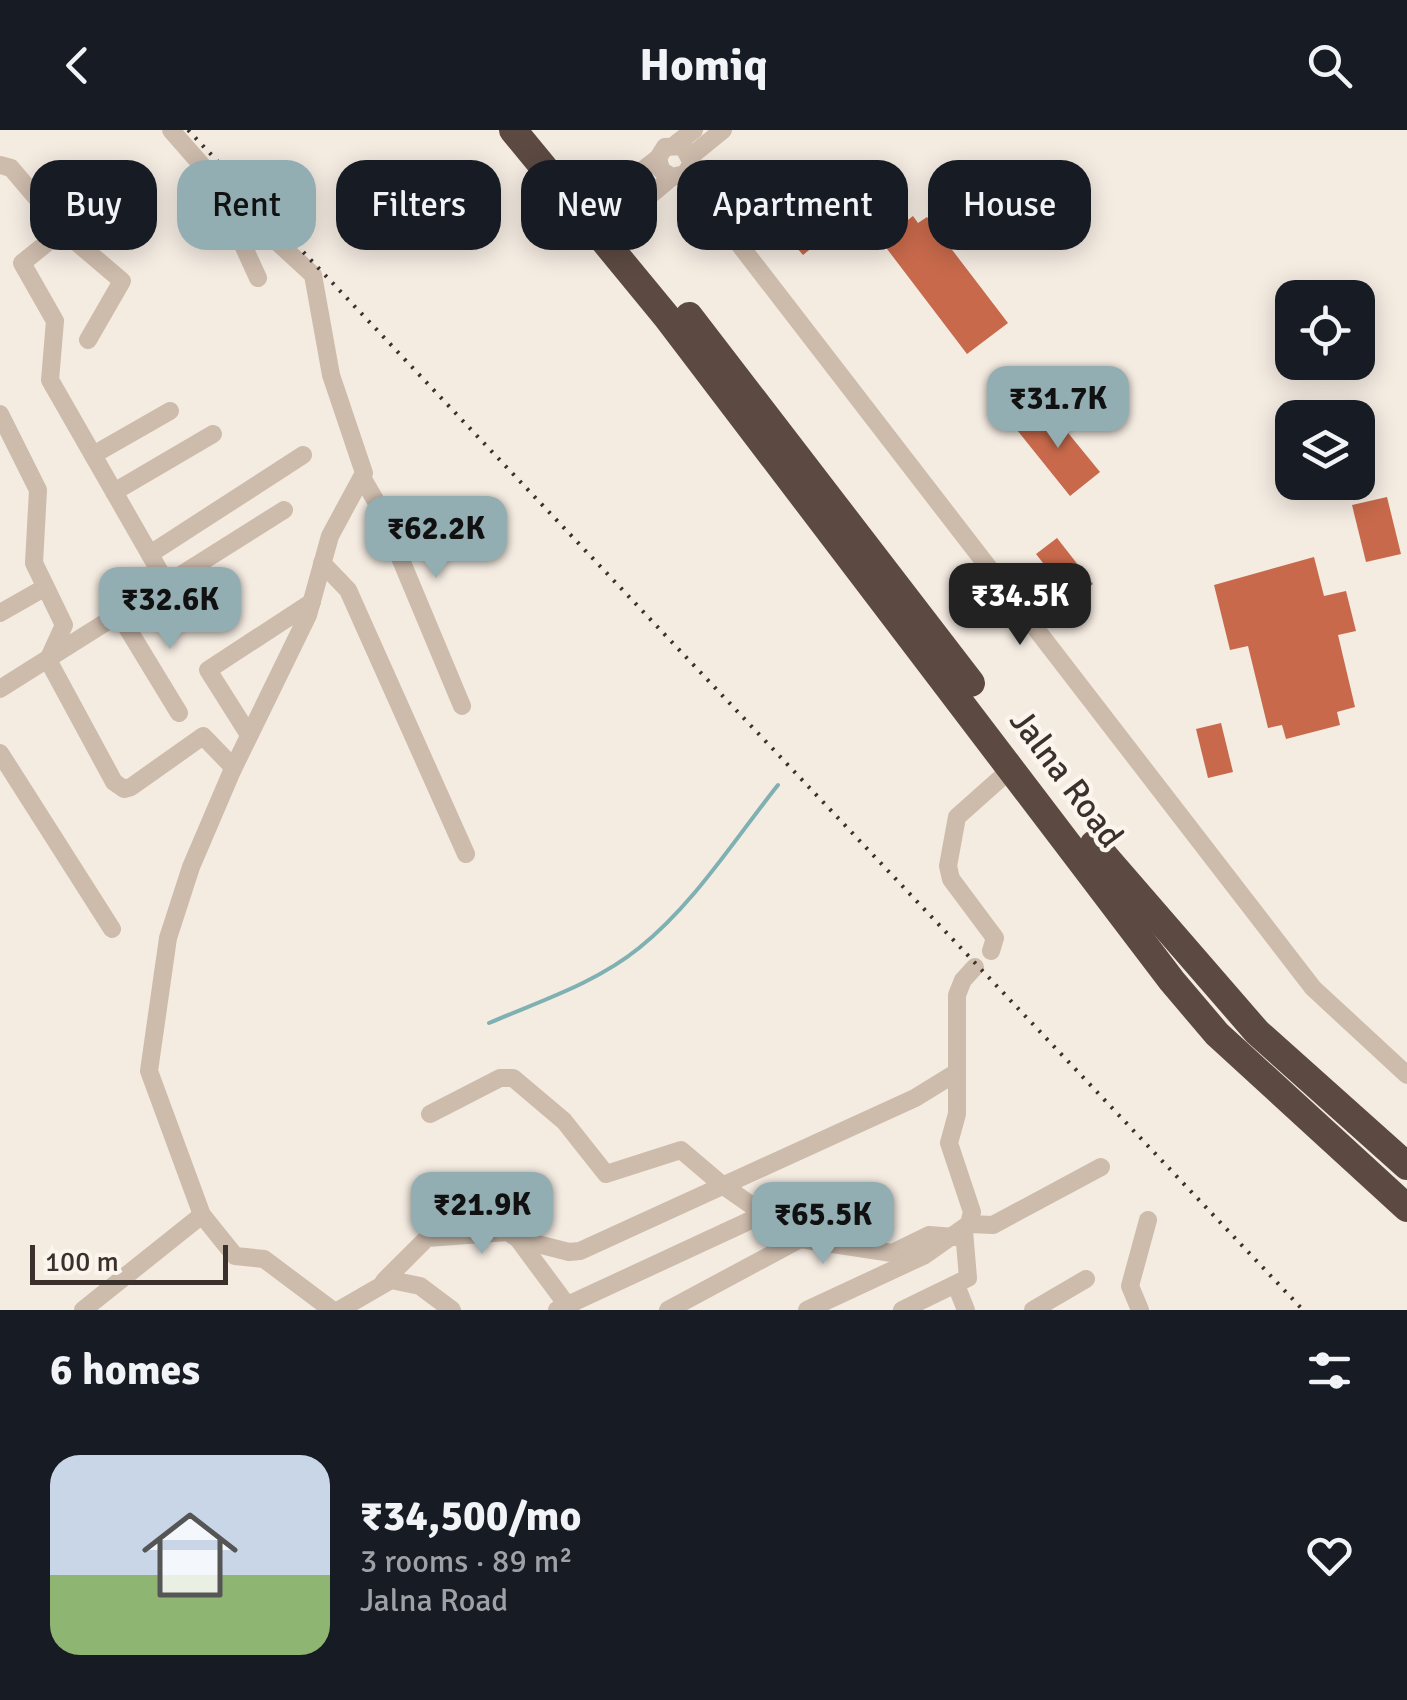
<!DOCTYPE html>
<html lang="en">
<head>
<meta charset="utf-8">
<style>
  :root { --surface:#171b24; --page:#20242c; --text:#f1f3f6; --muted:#9ea1a6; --accent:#92aeb2 }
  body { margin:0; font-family:Signika,sans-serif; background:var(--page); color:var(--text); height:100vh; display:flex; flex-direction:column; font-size:38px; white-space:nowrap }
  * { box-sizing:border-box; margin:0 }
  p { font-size:32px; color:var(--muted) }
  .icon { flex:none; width:55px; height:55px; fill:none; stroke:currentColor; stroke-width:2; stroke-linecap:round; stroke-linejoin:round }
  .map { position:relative; height:1180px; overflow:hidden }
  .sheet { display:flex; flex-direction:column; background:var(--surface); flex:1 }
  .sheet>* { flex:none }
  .hud { position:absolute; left:30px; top:30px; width:1348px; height:90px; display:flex; gap:20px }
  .tools { position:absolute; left:1275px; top:150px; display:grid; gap:20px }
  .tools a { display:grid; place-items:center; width:100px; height:100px; border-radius:20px; background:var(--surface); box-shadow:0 5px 25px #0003; font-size:50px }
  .scale { position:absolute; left:30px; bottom:25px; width:198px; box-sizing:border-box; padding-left:10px; border:5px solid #3b302b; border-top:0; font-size:28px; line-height:35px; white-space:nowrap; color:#3b302b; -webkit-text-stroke:8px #fbf5ee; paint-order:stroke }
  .price { position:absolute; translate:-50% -85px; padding:0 22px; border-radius:20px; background:var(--accent); color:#111; font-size:32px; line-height:65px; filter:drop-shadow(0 2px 5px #0008) }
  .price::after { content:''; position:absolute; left:50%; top:60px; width:30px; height:22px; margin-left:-15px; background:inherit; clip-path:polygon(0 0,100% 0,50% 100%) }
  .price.current { background:#222; color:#fff }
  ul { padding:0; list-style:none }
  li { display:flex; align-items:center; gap:30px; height:250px; padding:0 50px }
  li span { display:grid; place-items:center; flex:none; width:280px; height:200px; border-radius:30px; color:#555 }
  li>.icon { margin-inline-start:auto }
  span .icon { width:120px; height:120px; fill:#fffc; stroke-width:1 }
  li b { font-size:42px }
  h2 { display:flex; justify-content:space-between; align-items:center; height:120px; padding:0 50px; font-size:42px }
  .chip { padding:0 35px; border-radius:30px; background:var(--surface); box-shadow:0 5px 25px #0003; font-size:35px; line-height:90px }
  .chip.current { background:var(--accent); color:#111 }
  header { display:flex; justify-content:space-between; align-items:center; height:130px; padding:0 50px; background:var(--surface); font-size:45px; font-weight:800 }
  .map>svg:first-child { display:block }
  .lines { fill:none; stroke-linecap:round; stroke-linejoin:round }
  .stream { stroke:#7fb0b2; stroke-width:4 }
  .building { fill:#c8694b }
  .minor { stroke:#cdbbac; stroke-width:18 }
  .highway { stroke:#5c4a42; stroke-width:28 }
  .rail { stroke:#3b302b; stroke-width:4; stroke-dasharray:2.5 8; stroke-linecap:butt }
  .labels { text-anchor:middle; stroke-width:9; stroke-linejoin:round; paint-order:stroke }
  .street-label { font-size:35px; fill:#3b302b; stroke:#fbf5ee }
</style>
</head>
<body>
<header><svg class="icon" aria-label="back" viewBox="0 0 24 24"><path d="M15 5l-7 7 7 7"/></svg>Homiq<svg class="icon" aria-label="search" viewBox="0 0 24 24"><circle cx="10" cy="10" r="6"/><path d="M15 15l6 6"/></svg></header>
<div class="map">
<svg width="1407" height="1180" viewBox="0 0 1407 1180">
  <rect width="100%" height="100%" fill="#f4ebe1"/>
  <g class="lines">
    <path class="stream" d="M489,893C540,871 596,853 639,818C694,774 734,710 778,655"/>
  </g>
  <g class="building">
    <path d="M829,81L840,95L803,125L792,112L799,106L797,103L817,91L815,88L822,82L824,85Z"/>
    <path d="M913,86L918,93L927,87L1008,193L967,224L881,111Z"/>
    <path d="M1046,276L1100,342L1070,366L1017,300Z"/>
    <path d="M1387,367L1401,424L1366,432L1352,375Z"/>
    <path d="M1057,408L1093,454L1072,470L1036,424Z"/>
    <path d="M1314,427L1324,466L1346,461L1356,501L1338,505L1355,577L1337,582L1340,595L1286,609L1282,595L1268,598L1248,516L1230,520L1214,455Z"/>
    <path d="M1221,593L1233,642L1208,648L1196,599Z"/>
  </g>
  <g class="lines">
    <g class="minor">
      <path d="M171,0L234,72L313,145L331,245L364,343L330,406L308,485L232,641L191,737L168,808L149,941L202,1085L235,1126L264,1129L332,1180"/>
      <path d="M677,13L694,0"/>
      <path d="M691,26L723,0"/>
      <path d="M0,35L11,38L68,105L122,151L88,210"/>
      <path d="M685,44L1313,858L1407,945"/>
      <path d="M234,72L237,102L258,148"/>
      <path d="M584,86L658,28L665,17L683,16L692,33L685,44L672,47L661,40L658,28"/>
      <path d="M63,100L22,133L55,191L50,250L168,456"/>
      <path d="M601,106L672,47"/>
      <path d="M0,284L38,360L34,433L64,495L48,530L114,652L124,659L131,657L203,606L233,637"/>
      <path d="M93,325L170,281"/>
      <path d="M363,349L378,375L462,576"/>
      <path d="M114,362L213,304"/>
      <path d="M150,424L303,325"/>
      <path d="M322,433L348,460L466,724"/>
      <path d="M0,483L44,458"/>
      <path d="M120,486L179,583"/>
      <path d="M0,559L284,380"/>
      <path d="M249,605L208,540L312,472"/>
      <path d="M0,623L112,799"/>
      <path d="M991,821L995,808L951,749L948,736L957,687L1012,638"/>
      <path d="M430,984L500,948H513L564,991L606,1044L681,1020L721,1054L800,1109L892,1123L929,1105L955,1107"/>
      <path d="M969,1094L993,1095L1101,1037"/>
      <path d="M518,1109L569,1122L580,1121L915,968L954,944"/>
      <path d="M384,1151L427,1108L508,1102L518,1109L567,1175"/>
      <path d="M956,1155L966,1180"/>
      <path d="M83,1180L202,1085"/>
      <path d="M339,1180L391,1150L420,1156L452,1180"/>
      <path d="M557,1180L764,1084"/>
      <path d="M668,1180L800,1109"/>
      <path d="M807,1180L925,1125L969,1094L972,1082L949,1013L957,984V865L963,850L975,837"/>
      <path d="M902,1180L968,1148L964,1101"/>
      <path d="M1033,1180L1086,1149"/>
      <path d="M1140,1180L1130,1156L1148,1090"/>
    </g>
    <g class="highway">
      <path d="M513,0L666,186L1172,851L1217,904L1407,1078"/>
      <path d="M689,186L971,553"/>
      <path d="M1094,714L1257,902L1407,1036"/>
    </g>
    <path class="rail" d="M188,0L1303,1180"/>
  </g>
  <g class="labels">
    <g class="street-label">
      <text transform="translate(1067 648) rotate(53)" y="12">Jalna Road</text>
    </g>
  </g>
</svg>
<div class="tools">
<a><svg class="icon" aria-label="locate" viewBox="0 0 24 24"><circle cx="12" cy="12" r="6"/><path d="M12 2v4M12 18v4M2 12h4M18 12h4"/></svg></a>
<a><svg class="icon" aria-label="layers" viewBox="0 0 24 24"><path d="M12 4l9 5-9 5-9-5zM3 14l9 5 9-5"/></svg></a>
</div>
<div class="scale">100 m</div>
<b class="price" style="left:1058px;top:321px">₹31.7K</b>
<b class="price" style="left:436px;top:451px">₹62.2K</b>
<b class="price current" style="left:1020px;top:518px">₹34.5K</b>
<b class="price" style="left:170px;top:522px">₹32.6K</b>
<b class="price" style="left:482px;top:1127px">₹21.9K</b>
<b class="price" style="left:823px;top:1137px">₹65.5K</b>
<div class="hud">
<a class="chip">Buy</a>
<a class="chip current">Rent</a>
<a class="chip">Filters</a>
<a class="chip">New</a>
<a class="chip">Apartment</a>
<a class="chip">House</a>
</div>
</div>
<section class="sheet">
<h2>6 homes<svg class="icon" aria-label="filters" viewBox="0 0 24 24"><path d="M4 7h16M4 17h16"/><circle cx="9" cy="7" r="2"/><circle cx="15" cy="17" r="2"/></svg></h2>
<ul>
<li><span style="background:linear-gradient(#c9d6e8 60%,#8fb573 0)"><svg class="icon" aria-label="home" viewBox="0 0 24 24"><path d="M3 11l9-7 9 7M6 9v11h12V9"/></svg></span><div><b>₹34,500/mo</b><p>3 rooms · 89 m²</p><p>Jalna Road</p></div><svg class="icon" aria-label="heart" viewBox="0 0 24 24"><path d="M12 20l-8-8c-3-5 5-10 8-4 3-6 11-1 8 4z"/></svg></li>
</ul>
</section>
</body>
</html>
